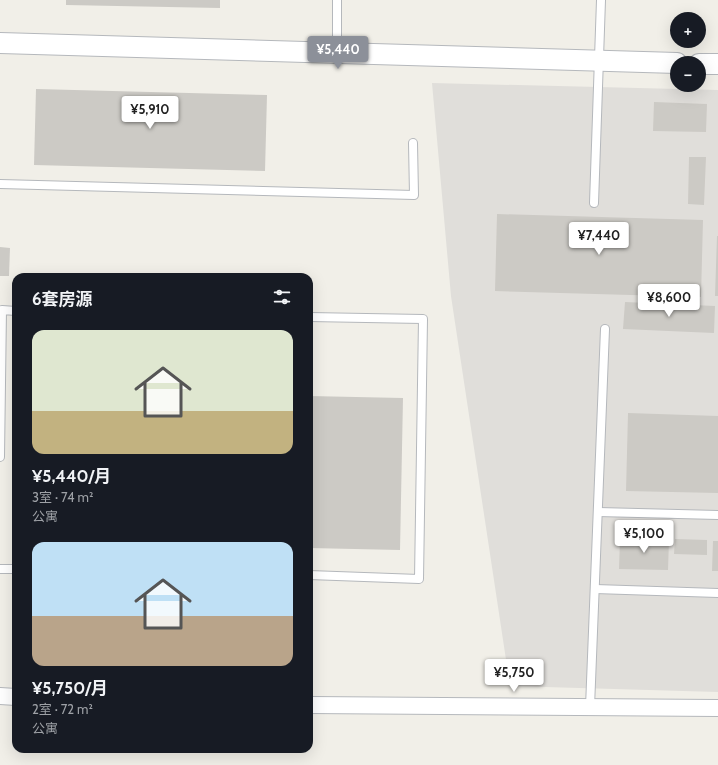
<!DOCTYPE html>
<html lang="zh">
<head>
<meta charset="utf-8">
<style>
  :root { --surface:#171b24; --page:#242831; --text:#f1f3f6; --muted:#9ea1a6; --accent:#8c9099 }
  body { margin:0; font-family:Cabin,"Noto Sans SC",sans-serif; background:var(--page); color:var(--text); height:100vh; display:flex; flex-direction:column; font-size:15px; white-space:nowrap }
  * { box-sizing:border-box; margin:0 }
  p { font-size:13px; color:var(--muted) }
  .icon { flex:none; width:22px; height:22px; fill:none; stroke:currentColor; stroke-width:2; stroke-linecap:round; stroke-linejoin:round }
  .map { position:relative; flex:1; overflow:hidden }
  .drawer { position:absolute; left:12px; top:273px; width:301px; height:480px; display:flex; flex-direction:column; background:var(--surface); border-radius:12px; box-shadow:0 4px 16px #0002 }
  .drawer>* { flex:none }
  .buttons { position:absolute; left:670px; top:12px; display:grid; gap:8px }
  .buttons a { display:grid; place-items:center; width:36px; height:36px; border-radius:50%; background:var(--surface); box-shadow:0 4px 16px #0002; font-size:20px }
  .price { position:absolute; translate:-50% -34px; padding:0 9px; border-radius:4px; background:#fff; color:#222; font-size:13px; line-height:26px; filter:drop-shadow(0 1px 2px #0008) }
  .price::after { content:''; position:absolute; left:50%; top:24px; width:12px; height:9px; margin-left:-6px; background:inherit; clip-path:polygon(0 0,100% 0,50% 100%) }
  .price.on { background:var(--accent); color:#fff }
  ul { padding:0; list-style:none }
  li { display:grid; align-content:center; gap:8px; height:212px; padding:0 20px }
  li span { display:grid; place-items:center; height:124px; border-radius:12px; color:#555 }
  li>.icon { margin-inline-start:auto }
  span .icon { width:72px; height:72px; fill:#fffc; stroke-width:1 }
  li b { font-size:17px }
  h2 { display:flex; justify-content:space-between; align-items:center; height:48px; padding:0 20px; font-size:17px }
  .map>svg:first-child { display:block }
  .industrial { fill:#e0deda }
  .building { fill:#cccac5 }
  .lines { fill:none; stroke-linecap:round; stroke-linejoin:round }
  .service-casing { stroke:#b5b8bc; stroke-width:10 }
  .minor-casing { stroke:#b5b8bc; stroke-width:18 }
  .tertiary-casing { stroke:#b5b8bc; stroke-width:22 }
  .service { stroke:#fff; stroke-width:8 }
  .minor { stroke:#fff; stroke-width:16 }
  .tertiary { stroke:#fff; stroke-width:20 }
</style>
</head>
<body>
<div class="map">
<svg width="718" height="765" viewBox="0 0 718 765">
  <rect width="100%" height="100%" fill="#f1efe8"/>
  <path class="industrial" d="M432,83L718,90V692L510,686L451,296Z"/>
  <g class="building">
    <path d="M66,0H220V8L66,5Z"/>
    <path d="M36,89L267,95L265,171L34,165Z"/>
    <path d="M654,102L707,104L706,132L653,131Z"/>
    <path d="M689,157H706L704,205L688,204Z"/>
    <path d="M497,214L703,220L701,297L495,291Z"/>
    <path d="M717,236H718V296H715Z"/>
    <path d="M0,247L10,248L9,276H0Z"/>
    <path d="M625,302L715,306L714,333L623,329Z"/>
    <path d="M309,396L403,398L400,550L309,548Z"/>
    <path d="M628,413L718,416V493L626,491Z"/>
    <path d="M620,539L669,540L668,570L619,569Z"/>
    <path d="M675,539L707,540V555L674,554Z"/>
    <path d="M713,541H718V571H712Z"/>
  </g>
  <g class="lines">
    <g class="service-casing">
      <g id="service">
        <path d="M337,0V53"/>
        <path d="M0,184L414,195L413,143"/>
        <path d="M594,203L601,0"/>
        <path d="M309,317L423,319L419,579L309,575"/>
        <path d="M0,457L2,310L16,311"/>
        <path d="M598,512L718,515"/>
        <path d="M0,569H16"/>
        <path d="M595,589L718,593"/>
        <path d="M590,707L605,329"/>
      </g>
    </g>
    <g class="minor-casing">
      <g id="minor">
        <path d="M0,696L16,697"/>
        <path d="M309,705L718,708"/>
      </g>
    </g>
    <g class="tertiary-casing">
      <g id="tertiary">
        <path d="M0,43L677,63"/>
        <path d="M699,64H718"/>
      </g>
    </g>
    <use href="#service" class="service"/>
    <use href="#minor" class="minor"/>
    <use href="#tertiary" class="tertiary"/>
  </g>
</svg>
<div class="buttons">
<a>+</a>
<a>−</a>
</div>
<b class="price on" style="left:338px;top:70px">¥5,440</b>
<b class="price" style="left:150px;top:130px">¥5,910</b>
<b class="price" style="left:599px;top:256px">¥7,440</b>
<b class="price" style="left:669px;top:318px">¥8,600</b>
<b class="price" style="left:644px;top:554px">¥5,100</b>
<b class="price" style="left:514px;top:693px">¥5,750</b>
<section class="drawer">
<h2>6套房源<svg class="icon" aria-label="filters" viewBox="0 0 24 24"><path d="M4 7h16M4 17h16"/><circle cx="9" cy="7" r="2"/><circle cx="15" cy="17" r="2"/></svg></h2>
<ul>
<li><span style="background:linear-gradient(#dfe7d0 65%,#c2b280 0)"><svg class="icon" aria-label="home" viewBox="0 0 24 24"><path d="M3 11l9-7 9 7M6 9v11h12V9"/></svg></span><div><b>¥5,440/月</b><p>3室 · 74 m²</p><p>公寓</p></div></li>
<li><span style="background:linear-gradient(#bfe0f5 60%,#b9a48a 0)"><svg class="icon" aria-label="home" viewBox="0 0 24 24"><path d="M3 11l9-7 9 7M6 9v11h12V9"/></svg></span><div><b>¥5,750/月</b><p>2室 · 72 m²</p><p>公寓</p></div></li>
</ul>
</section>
</div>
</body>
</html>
